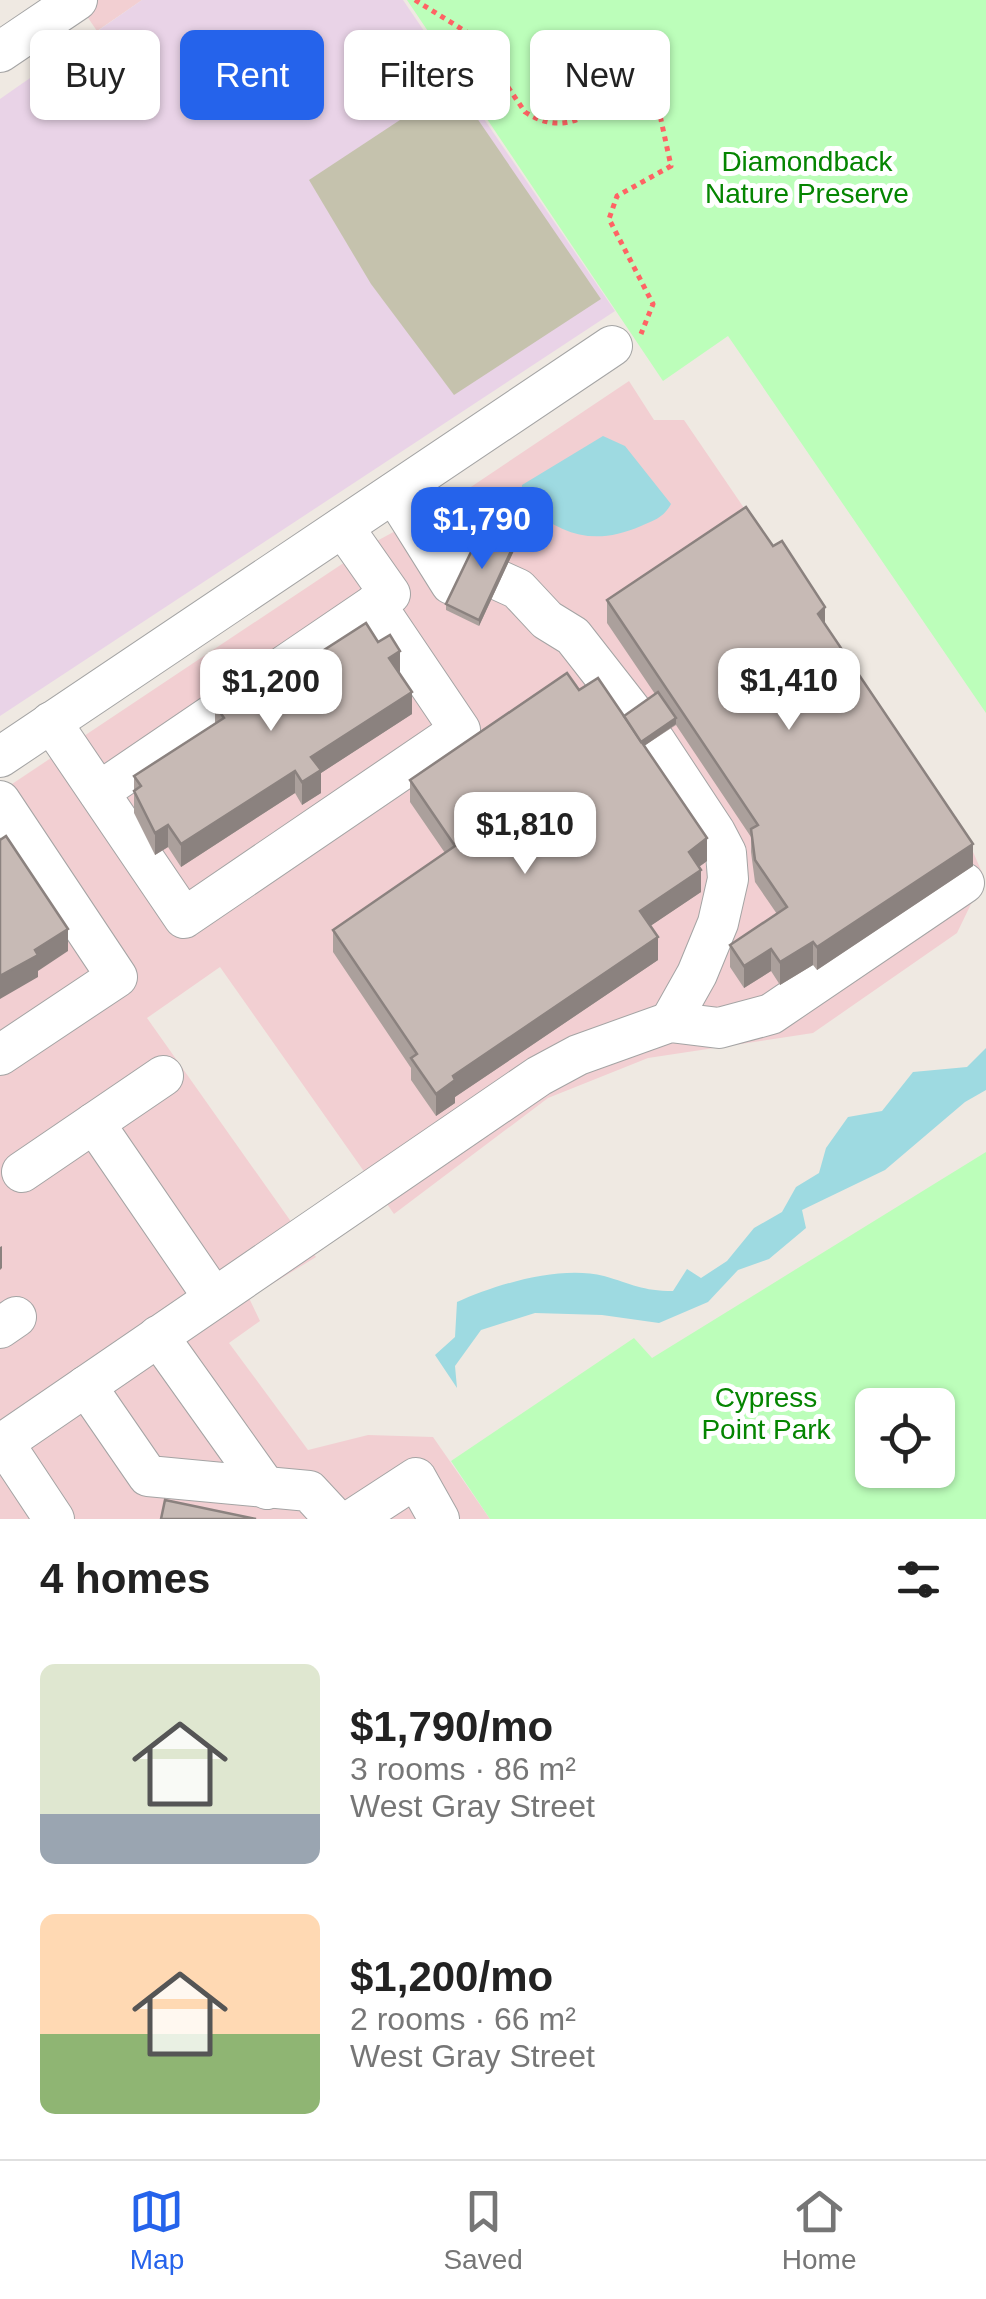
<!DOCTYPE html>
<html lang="en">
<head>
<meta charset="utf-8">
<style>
  :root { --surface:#fff; --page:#f6f6f6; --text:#222; --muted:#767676; --line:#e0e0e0; --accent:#2563eb }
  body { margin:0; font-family:Arial,sans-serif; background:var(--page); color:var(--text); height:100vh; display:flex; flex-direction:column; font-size:38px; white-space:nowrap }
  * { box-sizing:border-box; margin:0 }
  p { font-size:32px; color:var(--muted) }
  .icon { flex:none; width:55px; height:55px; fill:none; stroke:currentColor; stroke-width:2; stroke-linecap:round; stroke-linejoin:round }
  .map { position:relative; height:1519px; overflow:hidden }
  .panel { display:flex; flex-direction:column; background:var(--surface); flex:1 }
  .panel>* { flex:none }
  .guide { position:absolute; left:30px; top:30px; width:928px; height:90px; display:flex; gap:20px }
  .buttons { position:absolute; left:855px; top:1388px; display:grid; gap:20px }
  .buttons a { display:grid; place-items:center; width:100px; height:100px; border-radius:15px; background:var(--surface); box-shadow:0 2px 8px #0004; font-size:50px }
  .price { position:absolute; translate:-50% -85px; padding:0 22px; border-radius:20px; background:#fff; color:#222; font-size:32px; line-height:65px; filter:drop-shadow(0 2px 5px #0008) }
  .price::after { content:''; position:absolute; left:50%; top:60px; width:30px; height:22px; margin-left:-15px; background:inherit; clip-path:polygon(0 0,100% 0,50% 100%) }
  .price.active { background:var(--accent); color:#fff }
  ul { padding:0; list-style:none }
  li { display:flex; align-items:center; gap:30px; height:250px; padding:0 40px }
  li span { display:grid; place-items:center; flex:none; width:280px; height:200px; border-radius:15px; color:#555 }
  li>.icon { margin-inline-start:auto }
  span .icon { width:120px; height:120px; fill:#fffc; stroke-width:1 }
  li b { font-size:42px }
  h2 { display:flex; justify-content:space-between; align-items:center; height:120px; padding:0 40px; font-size:42px }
  .pill { padding:0 35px; border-radius:15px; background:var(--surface); box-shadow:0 2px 8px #0004; font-size:35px; line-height:90px }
  .pill.active { background:var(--accent); color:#fff }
  .dock { display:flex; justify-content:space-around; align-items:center; height:140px; border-top:2px solid var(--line); background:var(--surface); font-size:28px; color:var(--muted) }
  .dock a { display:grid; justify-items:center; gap:5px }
  .dock .active { color:var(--accent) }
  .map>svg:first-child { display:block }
  .commercial { fill:#f2cfd2 }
  .industrial { fill:#e9d3e7 }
  .construction { fill:#c5c2ad }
  .park { fill:#bcfeba; fill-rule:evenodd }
  .water { fill:#9edae1 }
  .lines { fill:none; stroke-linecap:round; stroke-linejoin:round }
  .minor-casing { stroke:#a4a4a4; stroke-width:42 }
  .path { stroke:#ff6364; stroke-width:5; stroke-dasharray:5 5; stroke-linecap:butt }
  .minor { stroke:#fff; stroke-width:40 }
  .wall { fill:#aba09c }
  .shaded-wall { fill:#8b827f }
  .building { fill:#c7bab5; stroke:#8b827f; stroke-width:2.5 }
  .labels { text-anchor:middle; stroke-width:10; stroke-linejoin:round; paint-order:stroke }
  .park-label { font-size:28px; fill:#058501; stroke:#fff }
</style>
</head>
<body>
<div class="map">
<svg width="986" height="1519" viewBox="0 0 986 1519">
  <rect width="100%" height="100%" fill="#efe9e2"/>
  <g class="commercial">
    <path d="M76,0H142L97,31Z"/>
    <path d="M629,381L654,420H684L963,829L984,877L957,933L813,1033L648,1058L548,1098L394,1214L220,967L147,1018L316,1257L249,1298L260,1321L229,1343L308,1450L368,1435L433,1437L490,1519H0V792L375,542L447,503Z"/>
  </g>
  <path class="industrial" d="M142,0H403L615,311L0,716V99Z"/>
  <path class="construction" d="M450,87L457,89L601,299L454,395L371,284L309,180Z"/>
  <g class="park">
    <path d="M407,0H986V713L728,336L663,381Z"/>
    <path d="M986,1152V1519H490L451,1461L634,1338L652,1358ZM938,1405V1470H872V1405Z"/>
  </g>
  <g class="water">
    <path d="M603,436L625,446L671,504C664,517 655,520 641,526C593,547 559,535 521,500L522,485Z"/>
    <path d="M986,1048V1090L965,1102L885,1170L802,1210L806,1228L769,1259L738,1270L708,1302L659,1323L602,1315L535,1313L481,1330L455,1366L457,1388L435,1355L455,1337L457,1302C497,1284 560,1265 604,1276C632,1284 642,1291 673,1291L687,1269L701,1278L727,1261L754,1228L782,1212L796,1187L819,1173L826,1148L848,1117L882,1111L913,1072L967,1067Z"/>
  </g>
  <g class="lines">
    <g class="minor-casing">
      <g id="minor">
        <path d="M0,52L77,0"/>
        <path d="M394,493L451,584"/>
        <path d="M441,562L463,564L518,589L547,620L573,636L655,741L715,832L726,853L728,879L718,923L697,974L670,1022"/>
        <path d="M51,722L184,918L460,730L375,604"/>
        <path d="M0,757L612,346"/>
        <path d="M99,792L390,594L343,527"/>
        <path d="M0,801L117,977L0,1055"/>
        <path d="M94,1123L214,1298"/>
        <path d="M22,1172L163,1076"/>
        <path d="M0,1328L16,1317"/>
        <path d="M158,1336L267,1489"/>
        <path d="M86,1386L148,1476L309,1491L335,1519"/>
        <path d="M3,1442L54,1519"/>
        <path d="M0,1445L539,1076L578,1055L670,1022L719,1028L771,1014L964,883"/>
        <path d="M353,1519L416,1478L439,1519"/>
      </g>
    </g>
    <path class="path" d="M415,0L473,36L525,112C570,141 597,107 635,81L658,106L671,166L617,196L609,219L653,304L641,334"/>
    <use href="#minor" class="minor"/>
  </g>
  <g class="wall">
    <path d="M517,544L479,626L446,610V604Z"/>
    <path d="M607,600L825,625L973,866L817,970L813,965L780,985L771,971L744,988L730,967V945L777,914L755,882L751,852V837L676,725L644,746L707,861L699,867L701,892L650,926L658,960L455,1097V1103L436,1116L411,1080V1068L333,952V930L445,853L410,802V780L579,690L624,716L655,694L607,623Z"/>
    <path d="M400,674L412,714L321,773V793L302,805L295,793L181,867L168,847L155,855L134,813V776L215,723V705L251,697Z"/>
  </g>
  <g class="shaded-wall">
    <path d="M517,538V544L479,626V620Z"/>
    <path d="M825,607V630L818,614Z"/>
    <path d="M400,651V674L389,658Z"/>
    <path d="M412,692V714L321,773V793L302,805V782L311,757Z"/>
    <path d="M676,718V724L634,753V747Z"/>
    <path d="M295,771V793L181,867V844Z"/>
    <path d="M168,825V847L155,855V833Z"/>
    <path d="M707,838V861L689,874V852Z"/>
    <path d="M973,844V866L817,970V947Z"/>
    <path d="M701,870V892L640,933V911Z"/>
    <path d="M68,929V951L38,971V977L0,999V976L35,950Z"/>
    <path d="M658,937V960L455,1097V1103L436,1116V1094L453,1076Z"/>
    <path d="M813,942V965L780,985V962Z"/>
    <path d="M771,949V971L744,988V966Z"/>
    <path d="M2,1246V1268L0,1270V1247Z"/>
  </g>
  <g class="building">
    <path d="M746,507L773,546L782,541L825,607L818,614L973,844L817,947L813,942L780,962L771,949L744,966L730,945L787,907L755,860L751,829L758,825L607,600Z"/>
    <path d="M485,523L517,538L479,620L446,604Z"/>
    <path d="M366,623L378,642L390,635L400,651L389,658L412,692L311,757L321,770L302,782L295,771L181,844L168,825L155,833L134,791L141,786L134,776L224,718L215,705L244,686L251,697Z"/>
    <path d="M567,673L579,690L598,678L707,838L689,852L701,870L640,911L658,937L453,1076L455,1080L436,1094L411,1058L417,1054L333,930L455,846L410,780Z"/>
    <path d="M658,692L676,718L641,742L624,716Z"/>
    <path d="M6,836L68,929L35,950L38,955L0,976V840Z"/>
    <path d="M165,1500L256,1519H161Z"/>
  </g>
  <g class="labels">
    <g class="park-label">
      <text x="807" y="171">Diamondback<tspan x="807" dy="32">Nature Preserve</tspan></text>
      <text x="766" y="1407">Cypress<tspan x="766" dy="32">Point Park</tspan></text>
    </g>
  </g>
</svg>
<div class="buttons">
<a><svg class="icon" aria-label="locate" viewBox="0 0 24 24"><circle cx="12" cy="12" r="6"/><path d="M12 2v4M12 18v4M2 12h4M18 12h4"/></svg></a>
</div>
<b class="price active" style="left:482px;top:572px">$1,790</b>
<b class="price" style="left:789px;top:733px">$1,410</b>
<b class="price" style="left:271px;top:734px">$1,200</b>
<b class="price" style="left:525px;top:877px">$1,810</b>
<div class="guide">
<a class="pill">Buy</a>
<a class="pill active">Rent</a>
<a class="pill">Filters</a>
<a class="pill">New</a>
</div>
</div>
<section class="panel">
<h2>4 homes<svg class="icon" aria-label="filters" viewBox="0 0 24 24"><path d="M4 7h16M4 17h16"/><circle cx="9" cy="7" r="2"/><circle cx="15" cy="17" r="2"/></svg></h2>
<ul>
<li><span style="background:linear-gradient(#dfe7d0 75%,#9aa5b1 0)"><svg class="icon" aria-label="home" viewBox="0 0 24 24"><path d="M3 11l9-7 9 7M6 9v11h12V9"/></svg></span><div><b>$1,790/mo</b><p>3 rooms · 86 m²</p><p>West Gray Street</p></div></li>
<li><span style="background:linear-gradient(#ffd9b3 60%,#8fb573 0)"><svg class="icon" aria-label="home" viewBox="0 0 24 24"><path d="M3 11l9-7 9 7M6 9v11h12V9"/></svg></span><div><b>$1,200/mo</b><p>2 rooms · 66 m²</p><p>West Gray Street</p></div></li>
</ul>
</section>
<nav class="dock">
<a class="active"><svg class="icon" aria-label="map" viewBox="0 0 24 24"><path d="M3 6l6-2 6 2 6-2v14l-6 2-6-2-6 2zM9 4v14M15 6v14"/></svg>Map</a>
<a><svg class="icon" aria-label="saved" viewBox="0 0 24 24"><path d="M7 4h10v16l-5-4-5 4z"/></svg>Saved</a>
<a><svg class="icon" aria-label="home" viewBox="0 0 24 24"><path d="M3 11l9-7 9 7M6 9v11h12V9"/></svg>Home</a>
</nav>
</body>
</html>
